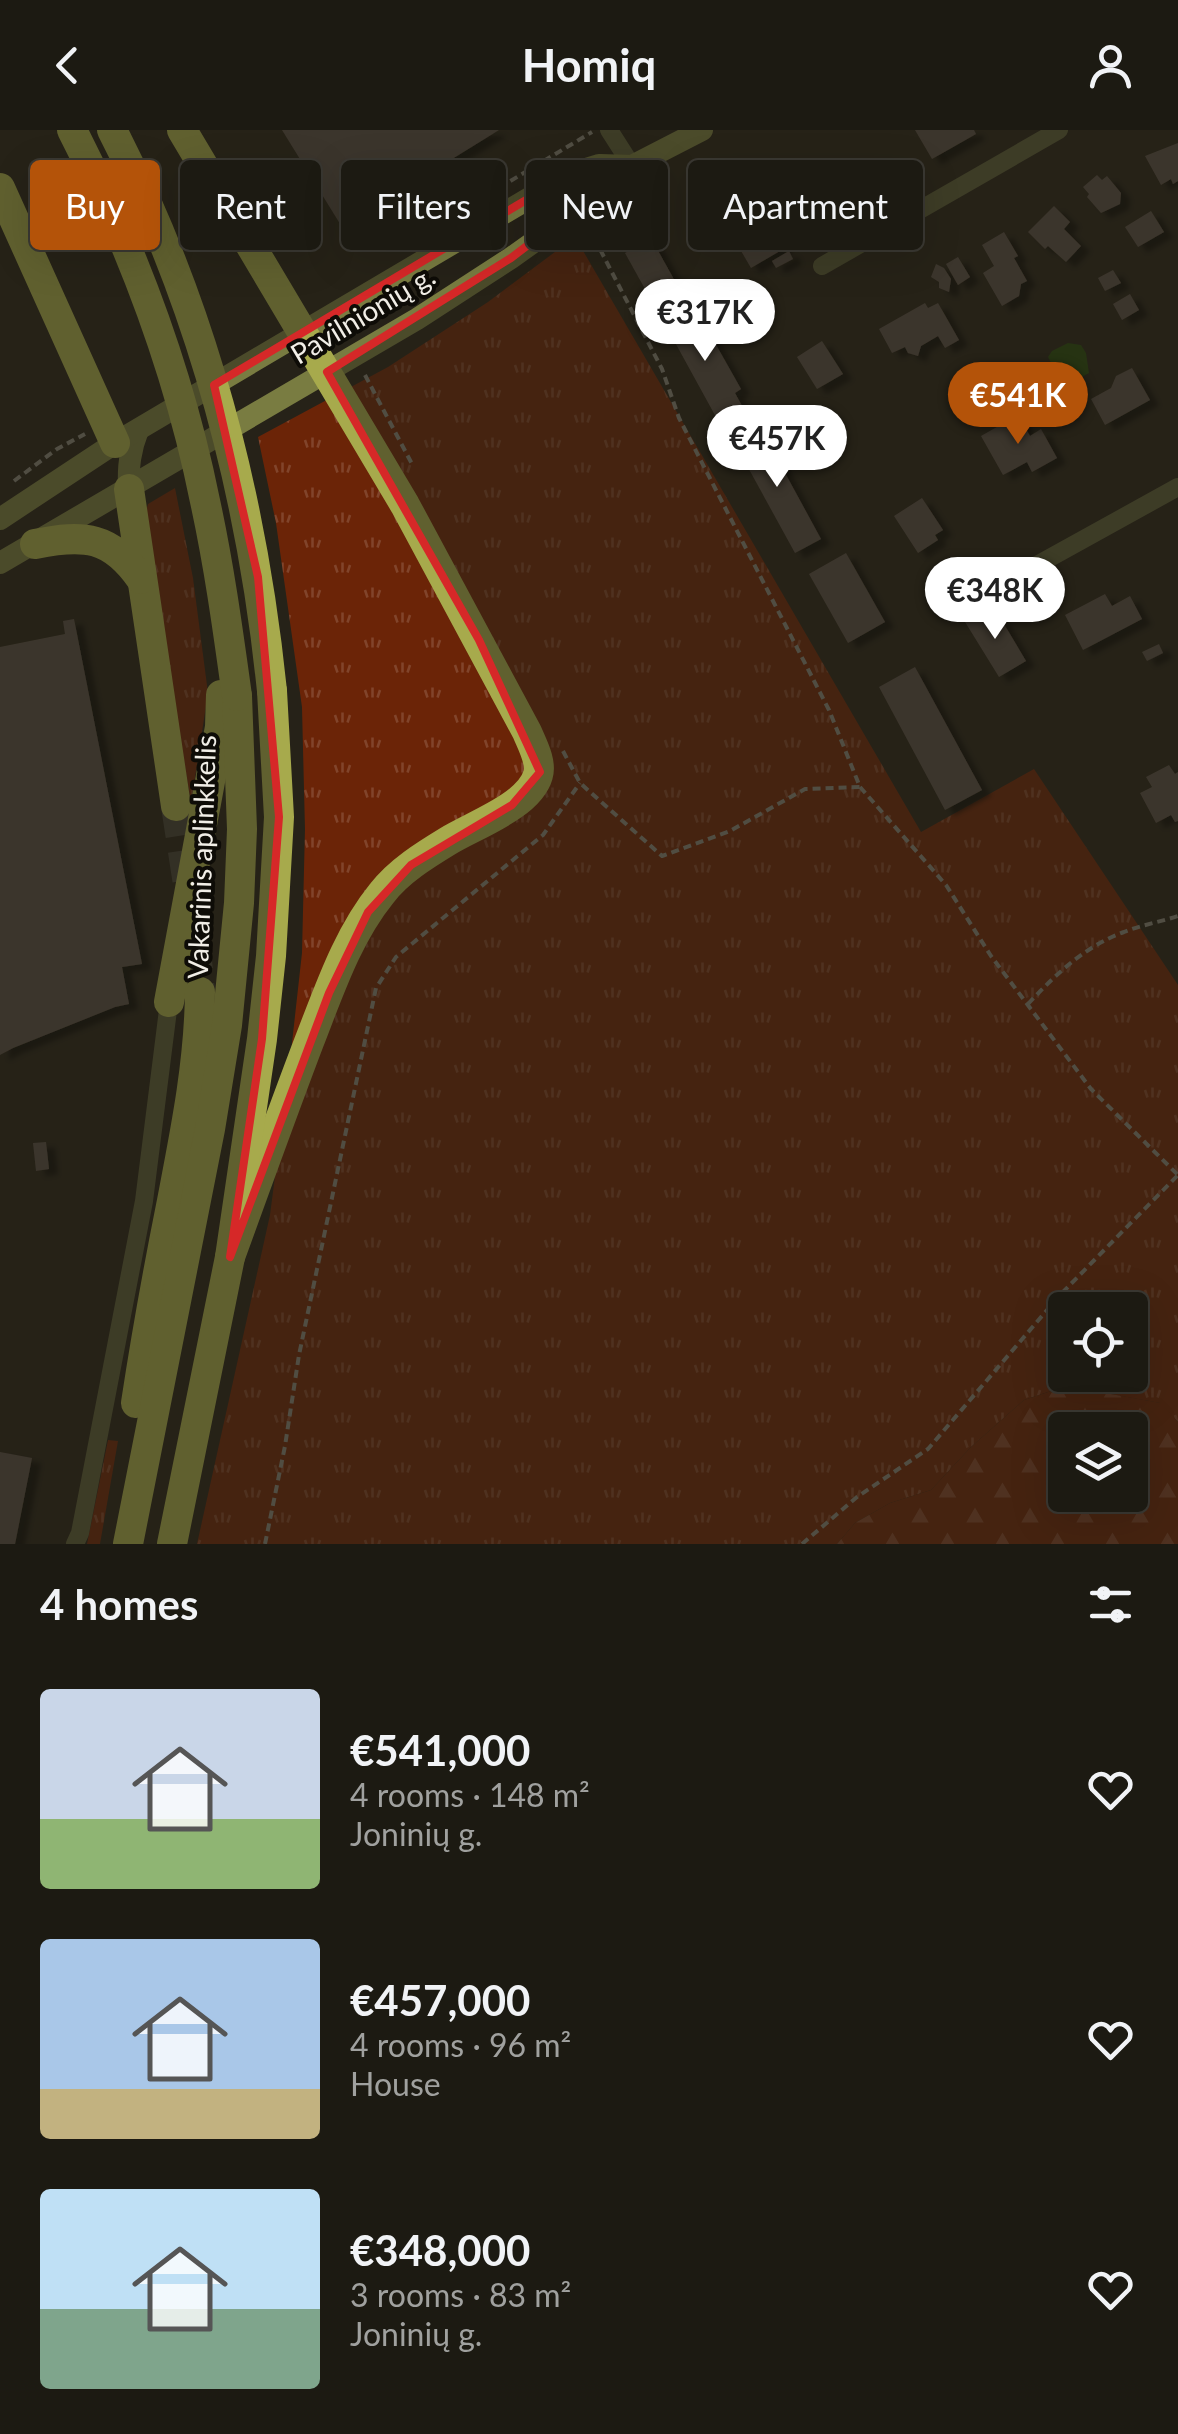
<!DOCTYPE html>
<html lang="en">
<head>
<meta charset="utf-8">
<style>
  :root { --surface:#1c1a12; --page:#292720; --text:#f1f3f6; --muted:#a0a19f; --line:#3a3832; --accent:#b45309 }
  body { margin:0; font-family:Lato,sans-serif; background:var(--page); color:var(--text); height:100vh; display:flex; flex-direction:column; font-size:38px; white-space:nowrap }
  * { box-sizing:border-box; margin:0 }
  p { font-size:32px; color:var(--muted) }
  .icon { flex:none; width:55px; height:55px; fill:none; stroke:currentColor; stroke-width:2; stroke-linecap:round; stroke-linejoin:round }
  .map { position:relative; height:1414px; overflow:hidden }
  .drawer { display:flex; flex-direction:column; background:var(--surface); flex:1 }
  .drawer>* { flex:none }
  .guide { position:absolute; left:30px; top:30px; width:1120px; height:90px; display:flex; gap:20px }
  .buttons { position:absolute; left:1048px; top:1162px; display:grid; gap:20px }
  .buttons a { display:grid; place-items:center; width:100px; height:100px; border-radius:10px; background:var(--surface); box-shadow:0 10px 40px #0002,0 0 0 2px var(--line); font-size:50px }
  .price { position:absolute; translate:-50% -85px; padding:0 22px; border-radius:35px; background:#fff; color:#222; font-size:32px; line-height:65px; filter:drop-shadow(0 2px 5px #0008) }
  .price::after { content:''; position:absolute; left:50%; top:60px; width:30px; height:22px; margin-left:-15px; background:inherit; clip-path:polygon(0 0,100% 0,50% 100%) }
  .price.selected { background:var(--accent); color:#fff }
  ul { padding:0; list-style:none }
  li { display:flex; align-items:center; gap:30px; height:250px; padding:0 40px }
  li span { display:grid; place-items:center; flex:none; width:280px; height:200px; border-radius:10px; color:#555 }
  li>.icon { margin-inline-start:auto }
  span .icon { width:120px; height:120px; fill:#fffc; stroke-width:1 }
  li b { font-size:42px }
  h2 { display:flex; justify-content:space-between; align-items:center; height:120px; padding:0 40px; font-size:42px }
  .pill { padding:0 35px; border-radius:10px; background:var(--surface); box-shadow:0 10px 40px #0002,0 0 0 2px var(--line); font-size:35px; line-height:90px }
  .pill.selected { background:var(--accent); color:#fff }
  header { display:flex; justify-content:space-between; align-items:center; height:130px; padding:0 40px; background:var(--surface); font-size:45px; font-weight:700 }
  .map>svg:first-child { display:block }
  .grass { fill:url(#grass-tufts); fill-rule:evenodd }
  .forest { fill:url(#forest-firs); fill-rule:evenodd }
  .water { fill:#26480d }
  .building { fill:#574d45; filter:url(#shadow) }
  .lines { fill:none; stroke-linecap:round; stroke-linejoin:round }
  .highway-tunnel { stroke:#444137; stroke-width:30; stroke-dasharray:30 15; stroke-linecap:butt }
  .path { stroke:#838077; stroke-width:4; stroke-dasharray:8 5; stroke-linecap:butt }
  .street { stroke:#5a5c38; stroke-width:18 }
  .secondary { stroke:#797c41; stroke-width:22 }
  .highway { stroke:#a7aa4c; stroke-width:30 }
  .highway-bridge { stroke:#a7aa4c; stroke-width:30 }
  .marked { fill:none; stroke:#d62828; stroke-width:8; stroke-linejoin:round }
  .labels { text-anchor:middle; stroke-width:8; stroke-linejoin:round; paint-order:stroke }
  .street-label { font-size:28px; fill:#f1eee7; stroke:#0e0c07 }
</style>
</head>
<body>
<header><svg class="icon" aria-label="back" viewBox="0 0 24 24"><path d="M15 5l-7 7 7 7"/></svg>Homiq<svg class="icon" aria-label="person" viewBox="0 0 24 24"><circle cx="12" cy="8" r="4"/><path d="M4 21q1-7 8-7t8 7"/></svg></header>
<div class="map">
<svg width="1178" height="1414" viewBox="0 0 1178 1414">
  <defs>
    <pattern id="grass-tufts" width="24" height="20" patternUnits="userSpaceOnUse" patternTransform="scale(2.5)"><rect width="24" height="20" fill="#6b2407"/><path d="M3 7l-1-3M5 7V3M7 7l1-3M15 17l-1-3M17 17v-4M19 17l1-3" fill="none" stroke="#81442b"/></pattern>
    <pattern id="forest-firs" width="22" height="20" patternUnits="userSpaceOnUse" patternTransform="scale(2.5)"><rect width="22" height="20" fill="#6b2407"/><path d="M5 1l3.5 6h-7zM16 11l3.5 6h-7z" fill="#81442b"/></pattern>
    <filter id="shadow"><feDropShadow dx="9" dy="5.5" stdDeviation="2.5" flood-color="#0009"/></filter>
  </defs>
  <rect width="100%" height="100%" fill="#262218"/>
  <g class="grass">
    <path d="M575,107L921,702L1034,639L1178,855V1292L1160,1273L1066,1256L1024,1270L971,1317L931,1360L890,1373L855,1393L837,1414H197L270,1085L290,931L302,823L305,699L302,577L276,393L258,307L388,237L488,172ZM1065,1180H1130V1245H1065Z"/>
    <path d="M175,358L193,448L208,563L191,673L144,388L148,374Z"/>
    <path d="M108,1310L118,1311L100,1414H87Z"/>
  </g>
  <path class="forest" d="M1066,1256L1161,1273L1178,1292V1414H837L855,1393L890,1373L931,1360L971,1317L1024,1270ZM1065,1300H1130V1365H1065Z"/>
  <path class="water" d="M1068,213L1081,215L1086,223L1089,243L1071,253L1057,244L1048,227L1052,221Z"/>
  <g class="building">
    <path d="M282,0H499L342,97Z"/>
    <path d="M915,0H974L976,4L932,29Z"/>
    <path d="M1178,13V51L1173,54L1171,49L1161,55L1145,26Z"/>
    <path d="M872,33L886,57L853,76L854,79L840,86L824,57L859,37L860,40Z"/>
    <path d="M1097,45L1102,50L1107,46L1121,63L1120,74L1101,83L1087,67L1089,64L1083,57Z"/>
    <path d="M906,48L912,59L898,67L892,56Z"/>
    <path d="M757,70L785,118L751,138L723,90Z"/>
    <path d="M1054,76L1070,92L1064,99L1081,116L1066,132L1048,116L1045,119L1028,102Z"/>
    <path d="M1151,81L1164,102L1138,117L1125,97Z"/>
    <path d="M1004,102L1018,126L1014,128L1027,151L1021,154L1019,166L1002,176L983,143L994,136L982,115Z"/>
    <path d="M651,108L681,162L655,177L625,123Z"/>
    <path d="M789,121L793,129L776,138L772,131Z"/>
    <path d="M958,127L970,147L958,155L946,134Z"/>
    <path d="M936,134L944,138L951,149L949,162L939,158V152L931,147Z"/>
    <path d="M1113,140L1121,153L1105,161L1098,148Z"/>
    <path d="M1130,164L1139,180L1122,190L1113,174Z"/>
    <path d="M686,171L701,200L706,197L741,259L735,263L747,285L722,298L660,185Z"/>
    <path d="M925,173L928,178L938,173L959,210L945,218L938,206L921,216L918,226L908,223L905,217L892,223L879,199Z"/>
    <path d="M822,211L843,244L817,259L797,227Z"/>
    <path d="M1132,238L1150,270L1105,295L1091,269L1111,258L1116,246Z"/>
    <path d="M1018,285L1030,306L1041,299L1057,328L1032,342L1027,332L1003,345L981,306Z"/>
    <path d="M760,297L821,409L795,423L734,312Z"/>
    <path d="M922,368L943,400L935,405L938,410L918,423L894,386Z"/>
    <path d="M846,423L885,492L848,513L809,444Z"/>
    <path d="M1105,464L1112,476L1130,466L1142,489L1083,520L1065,485Z"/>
    <path d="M982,476L992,494L1001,489L1026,531L999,547L962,487Z"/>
    <path d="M74,489L142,834L122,837L129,874L115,877L13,918L0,925V517L65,504L63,491Z"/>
    <path d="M1159,514L1163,523L1147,531L1142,522Z"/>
    <path d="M915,537L982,660L945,680L879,557Z"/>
    <path d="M1169,635L1175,644L1178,642V691L1175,692L1171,685L1156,693L1140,663L1152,657L1146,647Z"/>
    <path d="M46,1012L49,1039L36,1041L33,1013Z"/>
    <path d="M0,1322L32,1328L15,1414H0Z"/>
  </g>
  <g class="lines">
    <path class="highway-tunnel" d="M176,676L192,780L200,862"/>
    <g class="path">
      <path d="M399,118L592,2"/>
      <path d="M365,245L412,334"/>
      <path d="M14,351L57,319L85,304"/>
      <path d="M563,621L580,653L662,726L730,701L805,659L860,657L829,580L679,288L662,239L589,98"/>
      <path d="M860,657L946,755L991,826L1091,959L1178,1045"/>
      <path d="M1028,874C1055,845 1085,816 1124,802C1141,795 1160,792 1178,786"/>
      <path d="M265,1414L285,1316L299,1225L376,858L396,827L543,705L580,653"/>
      <path d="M802,1414L857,1367L928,1319L1060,1165L1178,1045"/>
    </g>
    <g class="street">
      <path d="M609,0L632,36"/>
      <path d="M822,136L1059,0"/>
      <path d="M1015,447L1178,357"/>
      <path d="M75,1414L80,1403L144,1071L169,872"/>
    </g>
    <g class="secondary">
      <path d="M129,359C128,337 130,320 138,300"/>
      <path d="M0,389L115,313L570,44L599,35L632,36"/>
      <path d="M0,433L417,189L511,128L570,86L632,36L702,0"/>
    </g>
    <g class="highway">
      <path d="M182,0L405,375L527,602C532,614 542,632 538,645C529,676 474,695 448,711C425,725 399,741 382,763C347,806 329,861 309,912C282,983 256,1055 230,1127"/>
      <path d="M0,58L115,313"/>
      <path d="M129,359L176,676"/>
      <path d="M35,414C84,404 111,406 141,449"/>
      <path d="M169,872L214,630L220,597L221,565"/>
      <path d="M136,1273C146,1207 158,1141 171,1076C185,1003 199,936 200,862"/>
      <path d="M128,1414L210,999L227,895L239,773L242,699L237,566"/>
      <path d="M172,1414L230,1127L262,909L271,826L279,687L272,561"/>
    </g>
    <g class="highway-bridge">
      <path d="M72,0C132,117 179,242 205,371C219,435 228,501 237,566"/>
      <path d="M112,0C202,175 252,365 272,561"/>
    </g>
  </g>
  <path d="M0 0H1178V1414H0ZM632,36L511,128L327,242L479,510L540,642L512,675L411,735L368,782L329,863L230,1127L262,909L279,687L258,447L214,255L570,44Z" fill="#262218" fill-opacity=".55" fill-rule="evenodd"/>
  <path class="marked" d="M632,36L511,128L327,242L479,510L540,642L512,675L411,735L368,782L329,863L230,1127L262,909L279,687L258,447L214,255L570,44Z"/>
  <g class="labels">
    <g class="street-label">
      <text transform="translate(363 185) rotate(-31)" y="10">Pavilnionių g.</text>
      <text transform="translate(202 727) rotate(-88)" y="10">Vakarinis aplinkkelis</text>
    </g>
  </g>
</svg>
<div class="buttons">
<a><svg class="icon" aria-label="locate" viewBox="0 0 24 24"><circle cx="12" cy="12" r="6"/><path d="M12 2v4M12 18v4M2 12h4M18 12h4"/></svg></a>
<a><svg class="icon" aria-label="layers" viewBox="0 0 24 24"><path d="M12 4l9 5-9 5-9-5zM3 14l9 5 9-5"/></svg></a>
</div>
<b class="price" style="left:705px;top:234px">€317K</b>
<b class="price selected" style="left:1018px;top:317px">€541K</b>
<b class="price" style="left:777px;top:360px">€457K</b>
<b class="price" style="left:995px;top:512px">€348K</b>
<div class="guide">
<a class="pill selected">Buy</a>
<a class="pill">Rent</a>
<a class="pill">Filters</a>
<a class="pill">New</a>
<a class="pill">Apartment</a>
</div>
</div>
<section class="drawer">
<h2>4 homes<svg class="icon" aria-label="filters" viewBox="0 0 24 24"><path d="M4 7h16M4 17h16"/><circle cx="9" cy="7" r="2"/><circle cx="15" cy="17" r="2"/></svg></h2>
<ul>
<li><span style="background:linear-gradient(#c9d6e8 65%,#8fb573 0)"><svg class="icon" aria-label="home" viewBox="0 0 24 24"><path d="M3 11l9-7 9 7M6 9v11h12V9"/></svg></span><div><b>€541,000</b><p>4 rooms · 148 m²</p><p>Joninių g.</p></div><svg class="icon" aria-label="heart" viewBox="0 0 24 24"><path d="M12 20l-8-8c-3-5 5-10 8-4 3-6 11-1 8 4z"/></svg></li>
<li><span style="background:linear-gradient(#a9c7e8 75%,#c2b280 0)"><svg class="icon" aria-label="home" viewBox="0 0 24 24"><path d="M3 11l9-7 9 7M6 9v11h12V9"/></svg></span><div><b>€457,000</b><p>4 rooms · 96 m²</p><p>House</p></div><svg class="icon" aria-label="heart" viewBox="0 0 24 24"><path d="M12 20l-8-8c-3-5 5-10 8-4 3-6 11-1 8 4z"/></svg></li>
<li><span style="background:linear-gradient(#bfe0f5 60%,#7fa58c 0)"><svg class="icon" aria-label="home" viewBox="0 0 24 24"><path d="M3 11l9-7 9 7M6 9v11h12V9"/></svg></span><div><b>€348,000</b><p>3 rooms · 83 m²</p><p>Joninių g.</p></div><svg class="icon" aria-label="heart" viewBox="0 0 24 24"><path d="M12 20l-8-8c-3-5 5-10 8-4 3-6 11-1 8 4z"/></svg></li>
</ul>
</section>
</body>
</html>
